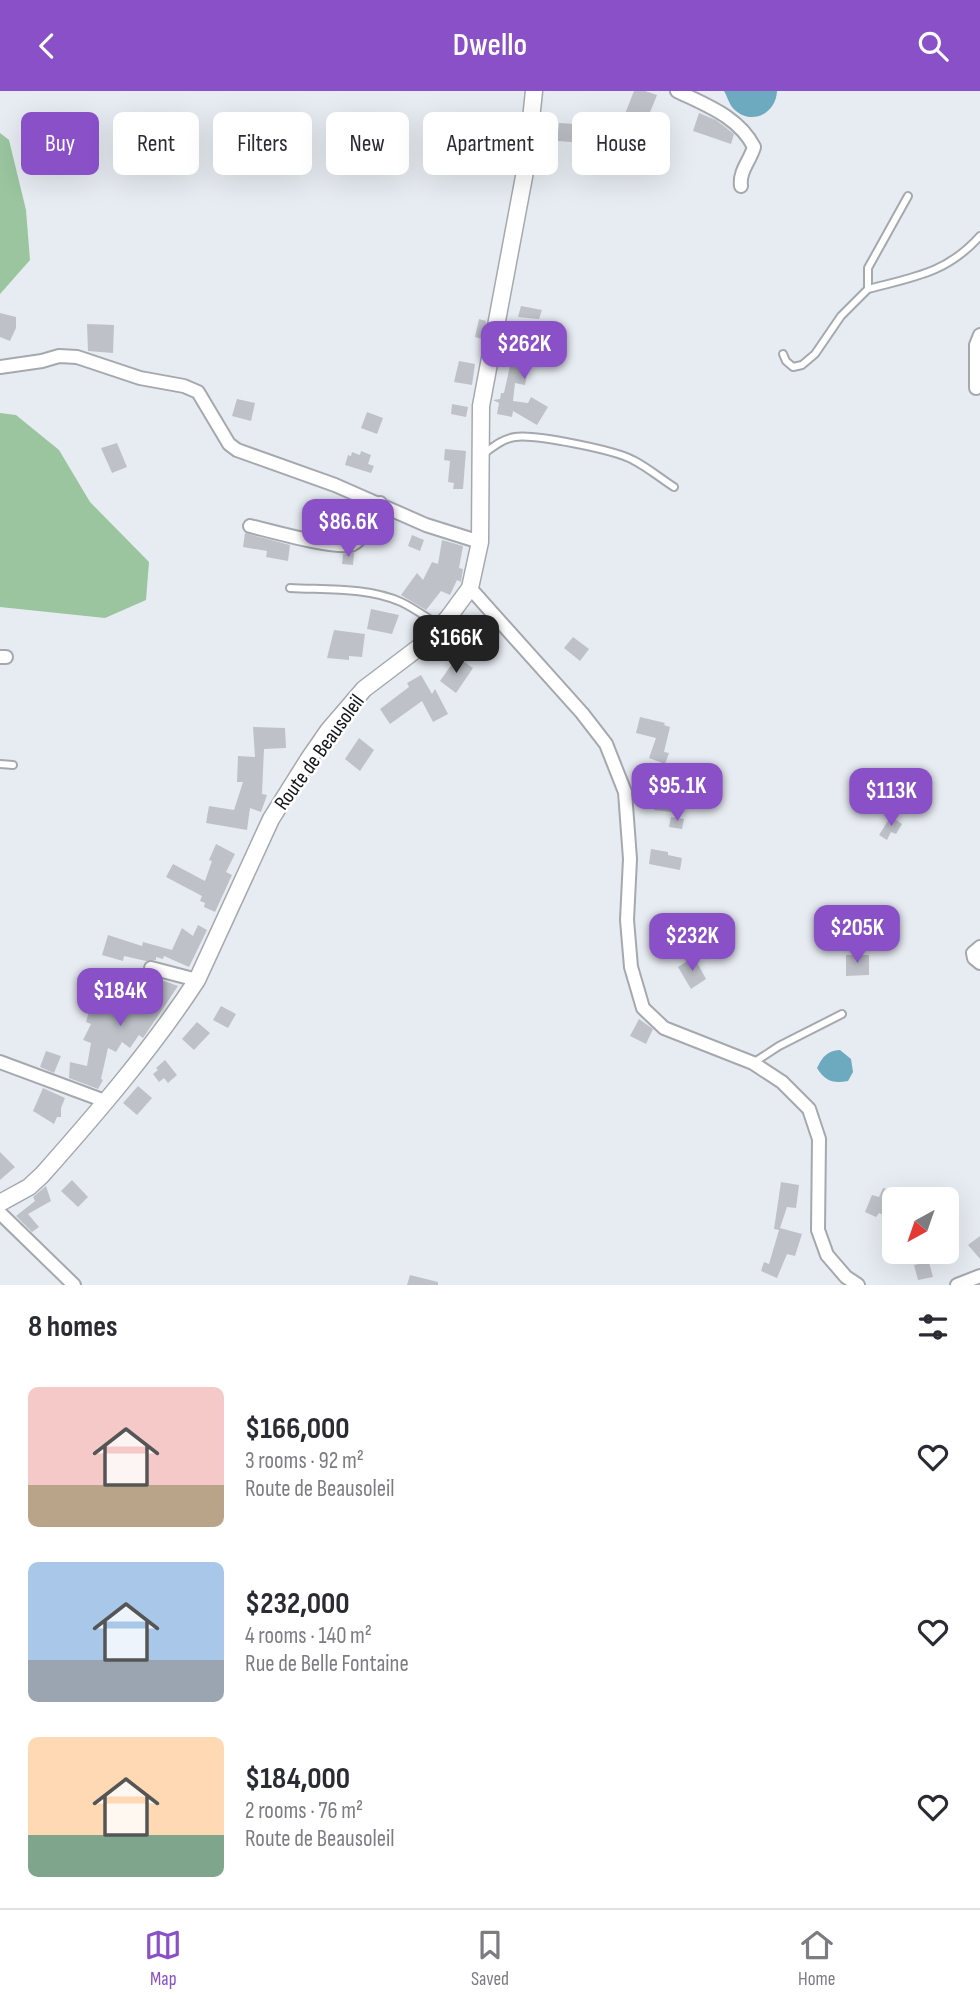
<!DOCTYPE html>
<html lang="en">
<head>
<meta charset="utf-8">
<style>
  :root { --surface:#fff; --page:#f2f2f3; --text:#2b2b33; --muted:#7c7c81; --line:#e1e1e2; --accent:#8950c7 }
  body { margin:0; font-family:"Sofia Sans Condensed",sans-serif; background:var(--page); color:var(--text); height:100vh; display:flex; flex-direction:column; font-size:26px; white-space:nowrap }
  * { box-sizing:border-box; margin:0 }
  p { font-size:23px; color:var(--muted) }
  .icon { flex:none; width:38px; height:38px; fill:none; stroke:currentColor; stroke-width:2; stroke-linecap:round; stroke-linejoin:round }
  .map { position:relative; height:1194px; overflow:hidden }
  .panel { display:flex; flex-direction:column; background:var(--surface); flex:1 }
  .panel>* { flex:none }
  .guide { position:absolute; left:21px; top:21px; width:938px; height:63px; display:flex; gap:14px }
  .needle { width:46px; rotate:220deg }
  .fabs { position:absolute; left:882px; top:1096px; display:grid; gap:14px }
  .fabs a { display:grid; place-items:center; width:77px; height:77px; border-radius:10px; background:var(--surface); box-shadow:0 7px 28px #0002; font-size:35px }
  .price { position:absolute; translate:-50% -60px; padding:0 16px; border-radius:14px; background:var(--accent); color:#fff; font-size:23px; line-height:46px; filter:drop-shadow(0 2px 4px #0008) }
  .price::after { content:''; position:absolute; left:50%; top:42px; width:21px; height:16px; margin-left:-10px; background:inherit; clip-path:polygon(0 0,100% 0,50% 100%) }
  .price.active { background:#222; color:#fff }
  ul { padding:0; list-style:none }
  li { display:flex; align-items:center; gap:21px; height:175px; padding:0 28px }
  li span { display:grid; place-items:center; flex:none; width:196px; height:140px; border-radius:10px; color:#555 }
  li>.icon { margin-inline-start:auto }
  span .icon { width:84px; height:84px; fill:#fffc; stroke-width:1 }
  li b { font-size:30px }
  h2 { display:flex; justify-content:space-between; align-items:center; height:84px; padding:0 28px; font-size:30px }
  .pill { padding:0 24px; border-radius:10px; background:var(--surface); box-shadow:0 7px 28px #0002; font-size:24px; line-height:63px }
  .pill.active { background:var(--accent); color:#fff }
  header { display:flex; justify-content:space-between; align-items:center; height:91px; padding:0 28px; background:var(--accent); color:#fff; font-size:32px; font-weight:600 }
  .tab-bar { display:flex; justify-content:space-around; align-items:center; height:98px; border-top:2px solid var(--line); background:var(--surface); font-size:19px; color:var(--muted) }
  .tab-bar a { display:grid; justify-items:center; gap:4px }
  .tab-bar .active { color:var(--accent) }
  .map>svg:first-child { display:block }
  .forest { fill:#9ac59f }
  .water { fill:#6da9bf }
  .building { fill:#bec2c8 }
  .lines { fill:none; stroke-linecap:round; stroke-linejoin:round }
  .lane-casing { stroke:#a5a9ae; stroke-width:10 }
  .street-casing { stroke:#a5a9ae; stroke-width:16 }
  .secondary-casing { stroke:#a5a9ae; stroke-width:19 }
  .lane { stroke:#fff; stroke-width:6 }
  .street { stroke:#fff; stroke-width:12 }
  .secondary { stroke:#fff; stroke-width:16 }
  .labels { text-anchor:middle; stroke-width:5; stroke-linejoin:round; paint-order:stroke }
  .street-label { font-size:21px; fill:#141518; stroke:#fff }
</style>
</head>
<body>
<header><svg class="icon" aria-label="back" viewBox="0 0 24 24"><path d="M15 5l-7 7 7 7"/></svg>Dwello<svg class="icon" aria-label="search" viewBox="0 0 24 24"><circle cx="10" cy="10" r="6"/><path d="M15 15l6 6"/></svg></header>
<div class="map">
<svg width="980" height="1194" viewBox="0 0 980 1194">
  <rect width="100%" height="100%" fill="#e7ecf2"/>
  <g class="forest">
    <path d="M0,42L9,49L26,119L30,169L0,203Z"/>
    <path d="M0,322L16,324L59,359L90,411L149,471L146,509L105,527L0,516Z"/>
  </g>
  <g class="water">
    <path d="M724,0H777C776,24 749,36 732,16C729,12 727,5 724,0Z"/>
    <path d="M840,959L851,968L853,981L848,990C833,993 825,990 817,977C823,965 827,960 840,959Z"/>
  </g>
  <g class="building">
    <path d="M634,0H645L657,4L644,36L623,28Z"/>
    <path d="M699,22L716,29L734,43L731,53L693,40Z"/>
    <path d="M559,32L576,33L572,51L557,50Z"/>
    <path d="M521,215L542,219L539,228L518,226Z"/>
    <path d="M0,222L16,226V237L10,250L0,246Z"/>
    <path d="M479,228L486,230L483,248L475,246Z"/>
    <path d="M87,233L114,234L113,262L88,260Z"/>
    <path d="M532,250L554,254L552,272L531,268L525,294L515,292L513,310L528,312L531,306L548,316L537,334L513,320L512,326L497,323L499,312L493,309L500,308L501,302H504L515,252L532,254Z"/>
    <path d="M459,270L475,273L472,294L454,291Z"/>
    <path d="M237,308L255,312L251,330L232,325Z"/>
    <path d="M452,313L468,316L466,326L451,323Z"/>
    <path d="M367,321L383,327L377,343L361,337Z"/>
    <path d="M117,352L127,376L112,382L101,357Z"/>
    <path d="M445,358L466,360L463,398H453L454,392L448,391L450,370L444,369Z"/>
    <path d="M361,360L371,364L368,373L374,375L371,382L345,374L348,364L351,365L352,361L360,364Z"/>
    <path d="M245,442L290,454L288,470L266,466L267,460L243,456Z"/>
    <path d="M412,444L424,449L420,460L408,455Z"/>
    <path d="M442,449L463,455L459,477L463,478L461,491L457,489L450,504L441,500L426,519L401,504L417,482L423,489L432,471L438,473Z"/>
    <path d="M354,462L353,474L342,473L343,463Z"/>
    <path d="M371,518L399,524L392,543L367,538Z"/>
    <path d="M483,525L498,541L488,553L471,539Z"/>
    <path d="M334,539L365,543L362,566L349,565V569L327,567Z"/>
    <path d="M573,546L589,558L580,570L564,557Z"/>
    <path d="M457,566L473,577L456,602L440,590Z"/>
    <path d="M421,584L432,603L435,598L448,623L433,631L422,610L390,633L380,618L409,596L407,592Z"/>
    <path d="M640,626L665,632L664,634L670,636L664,661L669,662L665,673L649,667L656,647L636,642Z"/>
    <path d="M253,636L285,637L286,657L264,658L262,703L267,704L261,721L250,717L247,739L206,732L209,715L234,719L243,691H237L238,665L255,666Z"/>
    <path d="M359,647L374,659L360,680L345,668Z"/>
    <path d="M655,705L674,707L673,721L654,719Z"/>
    <path d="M891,725L902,733L896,743L891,741L887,749L879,744Z"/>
    <path d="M671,726L684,728L682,738L669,736Z"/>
    <path d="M216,753L235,763L226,781L232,784L215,821L204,816L205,812L200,810L202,805L166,786L173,773L205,790L212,770L209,769Z"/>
    <path d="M651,758L668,761V764L682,767L680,779L649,773Z"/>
    <path d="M666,826H682V841L666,842Z"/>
    <path d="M198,834L207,839L189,876L164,865L163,868L156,866V869L146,870L124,865L123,870L102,864L108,844L142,855L143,851L172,859L182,837L193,845Z"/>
    <path d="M846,864H869V884L846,885Z"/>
    <path d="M694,866L706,888L691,898L678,876Z"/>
    <path d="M156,887L178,895L143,947L139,944L130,957L122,951L116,961L108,957L101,988L103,989L98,998L69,987L70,971L87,975L91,952L83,949L91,933L86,931L90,917L117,924L128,901L125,899L133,889L150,902Z"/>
    <path d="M221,915L236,923L228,937L213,929Z"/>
    <path d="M639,928L653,938L646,953L630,945Z"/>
    <path d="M197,931L210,942L194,959L182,948Z"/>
    <path d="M46,960L61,965L54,982L40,976Z"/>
    <path d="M165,969L177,984L168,992L164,987L159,991L153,983L158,979L156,977Z"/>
    <path d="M138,995L152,1007L137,1024L123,1012Z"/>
    <path d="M43,997L65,1007L61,1017V1026H57L54,1033L33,1020Z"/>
    <path d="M0,1061L15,1076L0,1089Z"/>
    <path d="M72,1089L88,1106L78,1116L61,1100Z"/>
    <path d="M781,1091L799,1094L796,1117L787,1116L780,1137L802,1143L795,1165L787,1163L777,1187L761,1180L764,1171L769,1173L779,1139L774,1138Z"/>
    <path d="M46,1095L51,1110L28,1123L39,1136L32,1141L16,1125L35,1110L33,1106Z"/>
    <path d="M883,1097L898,1101L889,1126L879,1122L876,1126L865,1121L872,1104L879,1106Z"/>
    <path d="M980,1145V1168L968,1154Z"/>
    <path d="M929,1171L933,1186L918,1189L914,1174Z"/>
    <path d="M410,1184L438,1191V1194H407Z"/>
  </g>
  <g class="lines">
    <g class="lane-casing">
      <g id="lane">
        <path d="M908,105L868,177V198C914,186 947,182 980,145"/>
        <path d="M783,263L786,270L793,276L802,274L815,263L841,225L868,198"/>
        <path d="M482,364C493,356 502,348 515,346C535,343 615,359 633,369C647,376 660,387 674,396"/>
        <path d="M290,497C326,499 367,496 401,511C414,517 427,527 439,534"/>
        <path d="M0,673L13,674"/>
        <path d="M753,972L779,955L842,923"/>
      </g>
    </g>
    <g class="street-casing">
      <g id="street">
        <path d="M677,0C706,14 739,26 754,56C750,70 739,80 741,95"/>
        <path d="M0,276L42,270L59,265L77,266L140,287L184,295L198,301L229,353L237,359L335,394L426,434L480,451"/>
        <path d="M976,297V254L980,244"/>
        <path d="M250,435C267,439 341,460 353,453C365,447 373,424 380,412"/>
        <path d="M470,497L582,622L606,653L625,701L630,768L627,829L631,876L643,917L664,937L753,972L782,991L809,1018L819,1048L818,1139L827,1164L846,1186L858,1194"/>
        <path d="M0,566H6"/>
        <path d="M980,856L973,862L974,867L980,872"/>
        <path d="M151,877L197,889"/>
        <path d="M0,971L105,1010"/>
        <path d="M0,1122L74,1194"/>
        <path d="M957,1194L980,1185"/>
      </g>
    </g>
    <g class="secondary-casing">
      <path id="secondary" d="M0,1112L29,1096L42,1084C97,1022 152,958 197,889L271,728L308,669L328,640L364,598L426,551L448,527L470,497L480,451L481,315L526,75L534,0"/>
    </g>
    <use href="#lane" class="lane"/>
    <use href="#street" class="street"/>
    <use href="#secondary" class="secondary"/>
  </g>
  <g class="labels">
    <g class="street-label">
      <text transform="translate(319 661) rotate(-54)" y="7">Route de Beausoleil</text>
    </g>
  </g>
</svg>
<div class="fabs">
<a><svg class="needle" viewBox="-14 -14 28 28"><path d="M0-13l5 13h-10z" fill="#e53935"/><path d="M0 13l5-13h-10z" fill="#7c7c81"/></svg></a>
</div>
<b class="price" style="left:524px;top:290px">$262K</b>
<b class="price" style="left:348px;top:468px">$86.6K</b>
<b class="price active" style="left:456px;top:584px">$166K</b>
<b class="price" style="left:677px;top:732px">$95.1K</b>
<b class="price" style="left:891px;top:737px">$113K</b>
<b class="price" style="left:857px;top:874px">$205K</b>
<b class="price" style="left:692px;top:882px">$232K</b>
<b class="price" style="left:120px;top:937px">$184K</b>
<div class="guide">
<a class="pill active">Buy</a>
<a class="pill">Rent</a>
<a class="pill">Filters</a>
<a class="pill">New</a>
<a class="pill">Apartment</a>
<a class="pill">House</a>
</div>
</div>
<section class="panel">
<h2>8 homes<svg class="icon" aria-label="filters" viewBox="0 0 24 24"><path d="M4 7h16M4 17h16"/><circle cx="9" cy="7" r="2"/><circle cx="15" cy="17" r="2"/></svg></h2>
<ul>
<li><span style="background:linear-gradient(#f6c9c9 70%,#b9a48a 0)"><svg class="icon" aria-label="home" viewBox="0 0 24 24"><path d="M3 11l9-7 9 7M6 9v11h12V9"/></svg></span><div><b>$166,000</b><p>3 rooms · 92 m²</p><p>Route de Beausoleil</p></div><svg class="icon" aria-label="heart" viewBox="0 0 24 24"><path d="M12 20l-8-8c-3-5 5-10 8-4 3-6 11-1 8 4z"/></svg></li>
<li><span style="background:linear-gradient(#a9c7e8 70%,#9aa5b1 0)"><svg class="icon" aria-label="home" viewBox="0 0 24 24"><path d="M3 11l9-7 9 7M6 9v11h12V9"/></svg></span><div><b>$232,000</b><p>4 rooms · 140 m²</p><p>Rue de Belle Fontaine</p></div><svg class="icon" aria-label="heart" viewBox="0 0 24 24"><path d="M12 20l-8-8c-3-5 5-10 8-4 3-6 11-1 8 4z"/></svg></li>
<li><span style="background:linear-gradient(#ffd9b3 70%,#7fa58c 0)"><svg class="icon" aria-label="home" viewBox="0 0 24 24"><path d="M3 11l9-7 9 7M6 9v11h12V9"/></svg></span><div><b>$184,000</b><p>2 rooms · 76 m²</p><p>Route de Beausoleil</p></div><svg class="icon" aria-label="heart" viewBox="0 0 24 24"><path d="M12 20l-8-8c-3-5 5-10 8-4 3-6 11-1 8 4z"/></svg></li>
</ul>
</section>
<nav class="tab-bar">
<a class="active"><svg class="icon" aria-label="map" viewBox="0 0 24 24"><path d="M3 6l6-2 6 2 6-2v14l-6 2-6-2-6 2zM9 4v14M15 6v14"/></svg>Map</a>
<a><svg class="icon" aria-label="saved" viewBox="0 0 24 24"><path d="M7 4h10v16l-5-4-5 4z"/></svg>Saved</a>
<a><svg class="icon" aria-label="home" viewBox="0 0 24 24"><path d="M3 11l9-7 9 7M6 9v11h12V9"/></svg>Home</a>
</nav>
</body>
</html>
